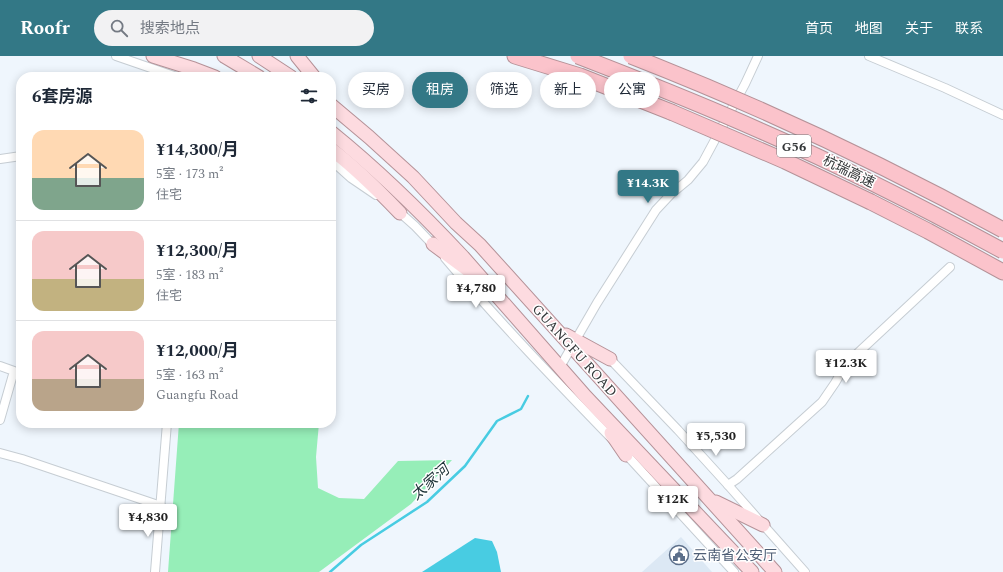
<!DOCTYPE html>
<html lang="zh">
<head>
<meta charset="utf-8">
<style>
  :root { --surface:#fff; --page:#f2f2f3; --text:#1f2937; --muted:#747a83; --line:#e0e1e3; --accent:#337886 }
  body { margin:0; font-family:Spectral,"Noto Sans SC",serif; background:var(--page); color:var(--text); height:100vh; display:flex; flex-direction:column; font-size:15px; white-space:nowrap }
  * { box-sizing:border-box; margin:0 }
  p { font-size:13px; color:var(--muted) }
  .icon { flex:none; width:22px; height:22px; fill:none; stroke:currentColor; stroke-width:2; stroke-linecap:round; stroke-linejoin:round }
  .map { position:relative; flex:1; overflow:hidden }
  .drawer { position:absolute; left:16px; top:16px; width:320px; height:356px; display:flex; flex-direction:column; background:var(--surface); border-radius:16px; box-shadow:0 2px 10px #0003 }
  .drawer>* { flex:none }
  .hud { position:absolute; left:348px; top:16px; width:380px; height:36px; display:flex; gap:8px }
  .price { position:absolute; translate:-50% -34px; padding:0 9px; border-radius:4px; background:#fff; color:#222; font-size:13px; line-height:26px; filter:drop-shadow(0 1px 2px #0008) }
  .price::after { content:''; position:absolute; left:50%; top:24px; width:12px; height:9px; margin-left:-6px; background:inherit; clip-path:polygon(0 0,100% 0,50% 100%) }
  .price.selected { background:var(--accent); color:#fff }
  ul { padding:0; list-style:none }
  li { display:flex; align-items:center; gap:12px; height:100px; padding:0 16px }
  li+li { border-top:1px solid var(--line) }
  li span { display:grid; place-items:center; flex:none; width:112px; height:80px; border-radius:12px; color:#555 }
  li>.icon { margin-inline-start:auto }
  span .icon { width:48px; height:48px; fill:#fffc; stroke-width:1 }
  li b { font-size:17px }
  h2 { display:flex; justify-content:space-between; align-items:center; height:48px; padding:0 16px; font-size:17px }
  .pill { padding:0 14px; border-radius:18px; background:var(--surface); box-shadow:0 2px 10px #0003; font-size:14px; line-height:36px }
  .pill.selected { background:var(--accent); color:#fff }
  header { display:flex; align-items:center; gap:24px; box-sizing:border-box; height:56px; padding:0 20px; background:var(--accent); color:#fff }
  header strong { font-size:19px }
  nav { display:flex; gap:22px; margin-inline-start:auto; font-size:14px }
  .search { width:280px; height:36px; background:var(--page); display:flex; align-items:center; gap:10px; box-sizing:border-box; padding:0 14px; border-radius:22px; color:var(--muted); font-size:15px }
  .map>svg:first-child { display:block }
  .built { fill:#dce8f4 }
  .green { fill:#96eeb8 }
  .water { fill:#48cce2 }
  .lines { fill:none; stroke-linecap:round; stroke-linejoin:round }
  .stream { stroke:#48cce2; stroke-width:2.5 }
  .street-casing { stroke:#c6cdd3; stroke-width:10 }
  .primary-casing { stroke:#b59298; stroke-width:15 }
  .highway-casing { stroke:#b59298; stroke-width:17 }
  .street { stroke:#fff; stroke-width:8 }
  .primary { stroke:#fddbe0; stroke-width:13 }
  .highway { stroke:#fbc3cb; stroke-width:15 }
  .highway-bridge-casing { stroke:#b59298; stroke-width:17; stroke-linecap:butt }
  .highway-bridge { stroke:#fbc3cb; stroke-width:15 }
  .labels { text-anchor:middle; stroke-width:3; stroke-linejoin:round; paint-order:stroke }
  .shield { fill:#fff; stroke:#717374; stroke-width:1 }
  .shield-label { font-size:13px; font-weight:bold; fill:#343739 }
  .street-label { font-size:14px; fill:#343739; stroke:#fff }
  .service-label { font-size:14px; fill:#4e5e75; stroke:#fff; text-anchor:start }
  .water-label { font-size:15px; font-style:italic; fill:#1b3136; stroke:#fff }
</style>
</head>
<body>
<header>
<strong>Roofr</strong>
<div class="search"><svg class="icon" aria-label="search" viewBox="0 0 24 24"><circle cx="10" cy="10" r="6"/><path d="M15 15l6 6"/></svg>搜索地点</div>
<nav><a>首页</a><a>地图</a><a>关于</a><a>联系</a></nav>
</header>
<div class="map">
<svg width="1003" height="516" viewBox="0 0 1003 516">
  <rect width="100%" height="100%" fill="#eff6fd"/>
  <path class="built" d="M681,481L712,516H642Z"/>
  <path class="green" d="M179,367H319L316,401L318,432L339,442L364,443L398,405L452,404L411,448L319,516H168Z"/>
  <path class="water" d="M475,482L492,485L497,496L501,516H422Z"/>
  <g class="lines">
    <path class="stream" d="M330,516L361,489L427,446L465,410L497,365L521,353L528,340"/>
    <g class="street-casing">
      <g id="street">
        <path d="M116,0L177,21"/>
        <path d="M869,0L945,32L1003,59"/>
        <path d="M0,103L21,100"/>
        <path d="M331,104L351,122L376,139"/>
        <path d="M397,154L415,170L436,192"/>
        <path d="M445,202C498,265 555,324 612,383"/>
        <path d="M610,303L678,374L728,429L805,516"/>
        <path d="M0,310L14,315L0,364"/>
        <path d="M560,311L597,247L656,154L671,138L688,124L703,106L745,28L758,0"/>
        <path d="M624,396L734,516"/>
        <path d="M0,397L22,403L161,450"/>
        <path d="M728,429L737,423L822,346L835,327L846,308L950,211"/>
        <path d="M155,516L167,367"/>
      </g>
    </g>
    <g class="primary-casing">
      <g id="primary">
        <path d="M153,0L194,13L215,21"/>
        <path d="M224,0L259,21"/>
        <path d="M259,0L291,21"/>
        <path d="M297,0L314,21"/>
        <path d="M331,49L369,81L413,121L456,167L480,189L775,516"/>
        <path d="M331,76C378,114 422,157 463,201L586,341L752,516"/>
        <path d="M331,93C356,112 378,134 400,157"/>
        <path d="M433,188L468,214"/>
        <path d="M566,279L610,303"/>
        <path d="M611,377L626,399"/>
        <path d="M716,446L763,469"/>
      </g>
    </g>
    <g class="highway-casing">
      <g id="highway">
        <path d="M515,0L580,20L671,56"/>
        <path d="M871,146L928,175L1003,216"/>
      </g>
    </g>
    <use href="#street" class="street"/>
    <use href="#primary" class="primary"/>
    <use href="#highway" class="highway"/>
    <g class="highway-bridge-casing">
      <g id="highway-bridge">
        <path d="M578,0C640,24 701,48 761,75C844,111 924,152 1003,195"/>
        <path d="M631,0C759,50 883,108 1003,174"/>
        <path d="M671,56L785,105L871,146"/>
      </g>
    </g>
    <use href="#highway-bridge" class="highway-bridge"/>
  </g>
  <defs>
    <g id="civic-ring" transform="scale(1)"><circle r="9.5" fill="#fff" stroke="#5c6f8a" stroke-width="1.5"/><path d="M-.6-6.5H3V-4.5H.6V-3L4-1V1h2V6H-6V1h2V-1L-.6-3ZM-1.2 2.5V6h2.4V2.5Z" fill="#5c6f8a"/></g>
  </defs>
  <g fill-rule="evenodd">
    <use href="#civic-ring" x="679" y="499"/>
  </g>
  <g class="labels">
    <rect class="shield" x="777" y="79" width="34" height="22" rx="3"/>
    <g class="shield-label">
      <text x="794" y="95">G56</text>
    </g>
    <g class="street-label">
      <text transform="translate(849 115) rotate(26)" y="5">杭瑞高速</text>
      <text transform="translate(575 294) rotate(48)" y="5">GUANGFU ROAD</text>
    </g>
    <g class="service-label">
      <text x="693" y="504">云南省公安厅</text>
    </g>
    <g class="water-label">
      <text transform="translate(430 426) rotate(-41)" y="5">太家河</text>
    </g>
  </g>
</svg>
<b class="price selected" style="left:648px;top:148px">¥14.3K</b>
<b class="price" style="left:476px;top:253px">¥4,780</b>
<b class="price" style="left:846px;top:328px">¥12.3K</b>
<b class="price" style="left:716px;top:401px">¥5,530</b>
<b class="price" style="left:673px;top:464px">¥12K</b>
<b class="price" style="left:148px;top:482px">¥4,830</b>
<div class="hud">
<a class="pill">买房</a>
<a class="pill selected">租房</a>
<a class="pill">筛选</a>
<a class="pill">新上</a>
<a class="pill">公寓</a>
</div>
<section class="drawer">
<h2>6套房源<svg class="icon" aria-label="filters" viewBox="0 0 24 24"><path d="M4 7h16M4 17h16"/><circle cx="9" cy="7" r="2"/><circle cx="15" cy="17" r="2"/></svg></h2>
<ul>
<li><span style="background:linear-gradient(#ffd9b3 60%,#7fa58c 0)"><svg class="icon" aria-label="home" viewBox="0 0 24 24"><path d="M3 11l9-7 9 7M6 9v11h12V9"/></svg></span><div><b>¥14,300/月</b><p>5室 · 173 m²</p><p>住宅</p></div></li>
<li><span style="background:linear-gradient(#f6c9c9 60%,#c2b280 0)"><svg class="icon" aria-label="home" viewBox="0 0 24 24"><path d="M3 11l9-7 9 7M6 9v11h12V9"/></svg></span><div><b>¥12,300/月</b><p>5室 · 183 m²</p><p>住宅</p></div></li>
<li><span style="background:linear-gradient(#f6c9c9 60%,#b9a48a 0)"><svg class="icon" aria-label="home" viewBox="0 0 24 24"><path d="M3 11l9-7 9 7M6 9v11h12V9"/></svg></span><div><b>¥12,000/月</b><p>5室 · 163 m²</p><p>Guangfu Road</p></div></li>
</ul>
</section>
</div>
</body>
</html>
